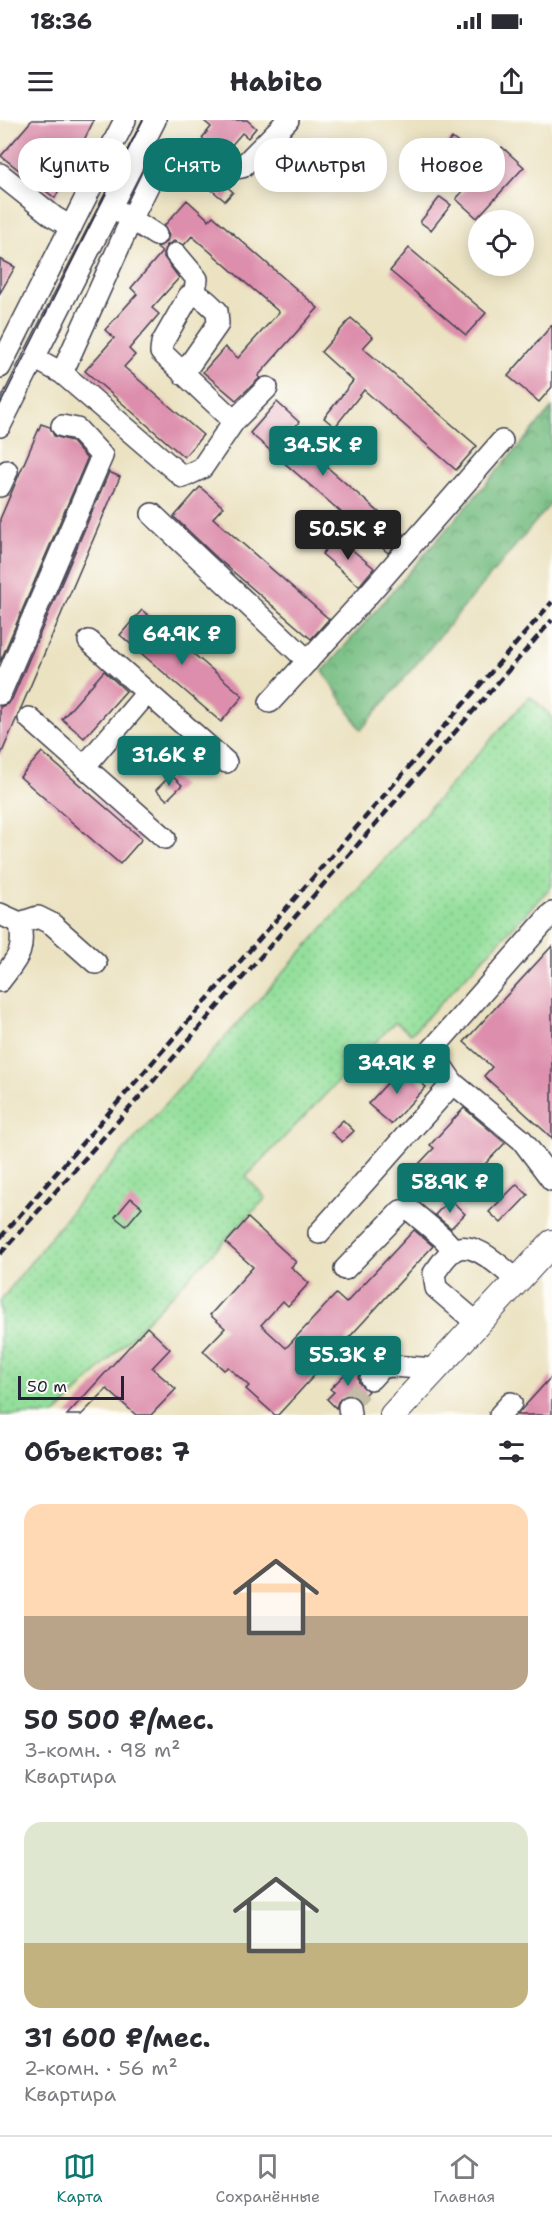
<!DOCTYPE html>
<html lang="ru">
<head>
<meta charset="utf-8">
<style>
  :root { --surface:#fff; --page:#f7f7f7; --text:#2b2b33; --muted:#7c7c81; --line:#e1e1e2; --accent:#0f766e }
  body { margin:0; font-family:"Shantell Sans",sans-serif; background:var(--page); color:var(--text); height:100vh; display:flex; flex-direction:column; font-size:22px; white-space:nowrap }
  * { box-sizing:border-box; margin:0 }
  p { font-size:20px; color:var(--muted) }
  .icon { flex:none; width:33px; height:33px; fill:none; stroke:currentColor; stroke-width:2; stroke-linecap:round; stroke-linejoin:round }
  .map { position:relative; height:1295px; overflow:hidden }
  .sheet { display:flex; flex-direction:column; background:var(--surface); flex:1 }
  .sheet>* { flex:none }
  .guide { position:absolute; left:18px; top:18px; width:516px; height:54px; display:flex; gap:12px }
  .fabs { position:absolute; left:468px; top:90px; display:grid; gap:12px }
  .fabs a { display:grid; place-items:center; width:66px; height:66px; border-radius:50%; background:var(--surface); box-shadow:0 3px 15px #0003; font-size:30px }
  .scale { position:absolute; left:18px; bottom:15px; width:106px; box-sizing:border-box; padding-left:6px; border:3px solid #22223b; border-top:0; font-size:16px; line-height:21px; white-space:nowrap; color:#22223b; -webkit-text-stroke:4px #fdfcf7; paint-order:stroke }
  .price { position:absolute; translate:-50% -51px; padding:0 14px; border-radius:6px; background:var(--accent); color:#fff; font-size:20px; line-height:39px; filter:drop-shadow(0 2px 3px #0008) }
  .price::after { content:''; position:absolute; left:50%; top:36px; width:18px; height:14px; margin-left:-9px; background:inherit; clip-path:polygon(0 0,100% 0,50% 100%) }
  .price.selected { background:#222; color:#fff }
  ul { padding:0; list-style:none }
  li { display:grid; align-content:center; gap:12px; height:318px; padding:0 24px }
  li span { display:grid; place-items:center; height:186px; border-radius:18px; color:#555 }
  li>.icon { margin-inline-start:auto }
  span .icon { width:108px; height:108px; fill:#fffc; stroke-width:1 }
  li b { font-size:26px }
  h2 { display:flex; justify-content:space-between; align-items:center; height:72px; padding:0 24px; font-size:26px }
  .tag { padding:0 21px; border-radius:24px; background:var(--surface); box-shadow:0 3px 15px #0003; font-size:21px; line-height:54px }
  .tag.selected { background:var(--accent); color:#fff }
  .status { display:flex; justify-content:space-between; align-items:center; height:42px; padding:0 30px; background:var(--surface); direction:ltr }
  .status svg { height:16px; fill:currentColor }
  header { display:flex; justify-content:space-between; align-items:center; height:78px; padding:0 24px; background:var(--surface); font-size:27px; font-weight:700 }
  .tab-bar { display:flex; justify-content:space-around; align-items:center; height:84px; border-top:2px solid var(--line); background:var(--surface); font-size:16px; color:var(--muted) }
  .tab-bar a { display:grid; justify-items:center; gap:3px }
  .tab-bar .selected { color:var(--accent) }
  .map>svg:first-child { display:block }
  .grass { fill:url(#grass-dots); stroke:#5b806b; stroke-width:1.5 }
  .forest { fill:url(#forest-crowns); stroke:#4c705f; stroke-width:1.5 }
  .building { fill:#dd8eac }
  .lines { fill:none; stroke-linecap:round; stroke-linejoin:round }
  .minor-tunnel { stroke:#c3bca6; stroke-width:21; stroke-dasharray:21 10; stroke-linecap:butt }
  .minor-casing { stroke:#403f4f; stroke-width:24 }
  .major-casing { stroke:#403f4f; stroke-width:28 }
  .minor { stroke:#fff; stroke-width:21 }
  .major { stroke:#fff; stroke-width:26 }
  .tram { stroke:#22223b; stroke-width:1.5 }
  .rail { stroke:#22223b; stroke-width:4.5; stroke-dasharray:9 4.5; stroke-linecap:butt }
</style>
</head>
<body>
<div class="status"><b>18:36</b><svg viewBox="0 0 49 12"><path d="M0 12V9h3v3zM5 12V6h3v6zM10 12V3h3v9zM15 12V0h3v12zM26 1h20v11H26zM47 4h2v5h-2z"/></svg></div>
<header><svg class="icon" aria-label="menu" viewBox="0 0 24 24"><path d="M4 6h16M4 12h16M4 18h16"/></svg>Habito<svg class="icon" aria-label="share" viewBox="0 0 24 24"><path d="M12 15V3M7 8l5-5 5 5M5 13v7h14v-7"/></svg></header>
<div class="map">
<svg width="552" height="1295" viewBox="0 0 552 1295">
  <defs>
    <pattern id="grass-dots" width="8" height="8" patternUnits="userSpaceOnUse" patternTransform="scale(1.5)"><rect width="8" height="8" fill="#94df9b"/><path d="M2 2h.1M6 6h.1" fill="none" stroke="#7fbf86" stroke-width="1.8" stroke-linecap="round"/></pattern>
    <pattern id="forest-crowns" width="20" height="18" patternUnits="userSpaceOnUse" patternTransform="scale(1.5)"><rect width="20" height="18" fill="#77be83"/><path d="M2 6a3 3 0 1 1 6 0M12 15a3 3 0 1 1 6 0" fill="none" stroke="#619a6c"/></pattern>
  </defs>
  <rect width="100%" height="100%" fill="#fdfcf7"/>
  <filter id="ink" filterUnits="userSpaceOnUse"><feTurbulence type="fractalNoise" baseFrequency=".0167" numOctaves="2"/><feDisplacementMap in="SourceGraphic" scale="12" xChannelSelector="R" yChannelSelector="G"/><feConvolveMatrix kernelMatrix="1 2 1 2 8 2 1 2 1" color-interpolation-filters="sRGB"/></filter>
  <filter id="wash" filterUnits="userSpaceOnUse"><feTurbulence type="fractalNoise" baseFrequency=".008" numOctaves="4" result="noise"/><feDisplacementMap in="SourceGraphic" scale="24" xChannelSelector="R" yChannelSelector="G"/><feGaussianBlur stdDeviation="1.35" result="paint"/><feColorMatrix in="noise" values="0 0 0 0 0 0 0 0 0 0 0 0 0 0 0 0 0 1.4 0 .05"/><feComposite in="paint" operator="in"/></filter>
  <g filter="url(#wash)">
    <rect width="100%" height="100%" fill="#ebe2c1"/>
    <path class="grass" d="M530,576L552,597V766L411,914L395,902L246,1057L266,1078L55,1295H0V1181L80,1080Z"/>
    <path class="forest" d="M552,288V382L361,610L323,551Z"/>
    <g id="blocks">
      <g class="building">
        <path d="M32,0H94L55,78L1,36Z"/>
        <path d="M203,0H247L256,8L248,18L242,13L223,35L202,18L211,7Z"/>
        <path d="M452,18L461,25L450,38L441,31Z"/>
        <path d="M502,27L524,47L477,98L456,79Z"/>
        <path d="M212,62L223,63L233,72L225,81L208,67Z"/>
        <path d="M440,77L451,85L431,110L420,102Z"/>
        <path d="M187,80L209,100L213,96L318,188L258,256L260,258L236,280L203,252L225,227L238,238L279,192L192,116L184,125L174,121L167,125L164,130V137L179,158L152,188L159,194L129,229L135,235L124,247L203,315L184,337L85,251L114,218L105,210L137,174L131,168L162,132L157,128L167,121L169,115L164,106Z"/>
        <path d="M409,128L486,193L466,215L390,151Z"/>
        <path d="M0,139L15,147L0,173Z"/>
        <path d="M351,198L373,217L363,228L477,326L456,350L364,270L335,307L324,298L353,261L321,232Z"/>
        <path d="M552,205V267L539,282L508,256Z"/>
        <path d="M277,282L299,302L289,314L404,414L388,433L250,313Z"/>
        <path d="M41,304L50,307L54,316L71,321L87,339L0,542V399Z"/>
        <path d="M109,352L120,357L0,637V587L7,584L12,579Z"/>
        <path d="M200,367L223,387L213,398L329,499L311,519L216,437L174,397Z"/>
        <path d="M337,417L374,448L359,466L322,434Z"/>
        <path d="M142,490L243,576L221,602L120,515Z"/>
        <path d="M104,551L126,571L84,618L62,599Z"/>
        <path d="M42,632L142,719L120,744L20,657Z"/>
        <path d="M171,655L182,665L167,680L156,670Z"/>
        <path d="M552,826V1018L484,956L492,947L464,922Z"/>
        <path d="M403,946L426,967L391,1004L368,984Z"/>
        <path d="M464,988L505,1023L469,1061L467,1059L449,1078L416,1047L434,1028L430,1025Z"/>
        <path d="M343,1000L354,1011L342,1022L331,1012Z"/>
        <path d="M517,1064L528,1075L501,1103L489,1092Z"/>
        <path d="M131,1078L142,1087L126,1106L115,1097Z"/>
        <path d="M450,1079L465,1094L451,1108L435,1095Z"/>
        <path d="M248,1098L296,1142L291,1147L309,1163L288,1186L283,1181L261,1205L286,1228L336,1174L346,1183L414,1110L433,1126L278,1295H275L246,1269L249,1266L228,1247L224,1250L203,1231L225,1208L210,1195L253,1147L226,1123Z"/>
        <path d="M147,1207L170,1229L152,1248L176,1269L151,1295H136L107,1269L81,1295H67Z"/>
        <path d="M355,1244L362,1250L358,1257L359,1263L368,1271L359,1280L353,1275L342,1277L338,1282L336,1288L327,1279L334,1272L330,1269Z"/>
        <path d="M552,1256V1295H517L522,1289Z"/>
      </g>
    </g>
  </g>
  <g filter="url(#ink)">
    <use href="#blocks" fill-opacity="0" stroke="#403f4f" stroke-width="1.5"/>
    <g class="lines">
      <path class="minor-tunnel" d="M349,1287L351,1281L371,1259"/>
      <g class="minor-casing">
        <g id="minor">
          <path d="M155,0L34,238L62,253L183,357L202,348L234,301L267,268"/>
          <path d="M176,44L197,42L220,51L242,47L288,0"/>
          <path d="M0,54L54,97L71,107"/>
          <path d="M122,93L156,115"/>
          <path d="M176,134L197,159L194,175"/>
          <path d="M0,247L125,0"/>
          <path d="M62,253L131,100L164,33"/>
          <path d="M183,254L218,204L217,191C209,184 200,172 189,176L162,223L161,232L234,301"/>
          <path d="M0,306L34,238"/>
          <path d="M0,366L7,351"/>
          <path d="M152,394L308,541"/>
          <path d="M89,521L226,642"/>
          <path d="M0,574L102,336L77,309L62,306"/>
          <path d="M270,582L359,485L502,321"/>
          <path d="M29,598L165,718"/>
          <path d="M84,647L147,573"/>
          <path d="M552,793L431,931L453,963L522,1020L552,1060"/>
          <path d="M0,794L20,803C25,834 17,838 0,861"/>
          <path d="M20,803L38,797L52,804L96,843"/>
          <path d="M319,1113L453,963"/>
          <path d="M345,1149L401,1091L410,1090L442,1117L454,1130"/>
          <path d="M478,1204L436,1168L434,1153C440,1146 445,1136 453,1131C472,1117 503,1149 518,1161"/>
          <path d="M371,1259L381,1248L391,1246L436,1249"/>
          <path d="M349,1287L350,1295"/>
          <path d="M500,1295L511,1283"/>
        </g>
      </g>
      <g class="major-casing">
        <path id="major" d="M393,1295L552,1123"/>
      </g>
      <use href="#minor" class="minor"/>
      <use href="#major" class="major"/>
      <path class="tram" d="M0,285L143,0"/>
      <g class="rail">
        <path d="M0,1118L552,482"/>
        <path d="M0,1134L135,982L552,500"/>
      </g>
    </g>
  </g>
</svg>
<div class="fabs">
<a><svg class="icon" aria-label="locate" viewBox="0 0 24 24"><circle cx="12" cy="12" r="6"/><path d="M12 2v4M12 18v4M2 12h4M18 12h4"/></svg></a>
</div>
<div class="scale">50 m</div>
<b class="price" style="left:323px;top:357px">34.5K ₽</b>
<b class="price selected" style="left:348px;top:441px">50.5K ₽</b>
<b class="price" style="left:182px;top:546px">64.9K ₽</b>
<b class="price" style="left:169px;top:667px">31.6K ₽</b>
<b class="price" style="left:397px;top:975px">34.9K ₽</b>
<b class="price" style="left:450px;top:1094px">58.9K ₽</b>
<b class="price" style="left:348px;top:1267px">55.3K ₽</b>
<div class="guide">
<a class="tag">Купить</a>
<a class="tag selected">Снять</a>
<a class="tag">Фильтры</a>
<a class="tag">Новое</a>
</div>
</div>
<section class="sheet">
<h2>Объектов: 7<svg class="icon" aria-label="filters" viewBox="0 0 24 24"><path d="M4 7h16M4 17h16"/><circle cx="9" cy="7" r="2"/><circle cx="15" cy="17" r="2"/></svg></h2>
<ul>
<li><span style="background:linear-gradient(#ffd9b3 60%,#b9a48a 0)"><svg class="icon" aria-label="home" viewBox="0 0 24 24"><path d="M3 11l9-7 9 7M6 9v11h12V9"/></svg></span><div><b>50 500 ₽/мес.</b><p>3-комн. · 98 m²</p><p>Квартира</p></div></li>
<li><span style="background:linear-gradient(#dfe7d0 65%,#c2b280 0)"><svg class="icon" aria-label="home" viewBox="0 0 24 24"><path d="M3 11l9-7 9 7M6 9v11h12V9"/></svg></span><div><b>31 600 ₽/мес.</b><p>2-комн. · 56 m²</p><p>Квартира</p></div></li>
</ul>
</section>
<nav class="tab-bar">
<a class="selected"><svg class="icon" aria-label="map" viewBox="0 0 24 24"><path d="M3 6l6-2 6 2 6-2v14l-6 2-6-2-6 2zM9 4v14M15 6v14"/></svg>Карта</a>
<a><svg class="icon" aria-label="saved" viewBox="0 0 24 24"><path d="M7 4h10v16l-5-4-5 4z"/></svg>Сохранённые</a>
<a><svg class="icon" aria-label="home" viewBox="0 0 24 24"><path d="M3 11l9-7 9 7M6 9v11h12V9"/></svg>Главная</a>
</nav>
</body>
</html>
